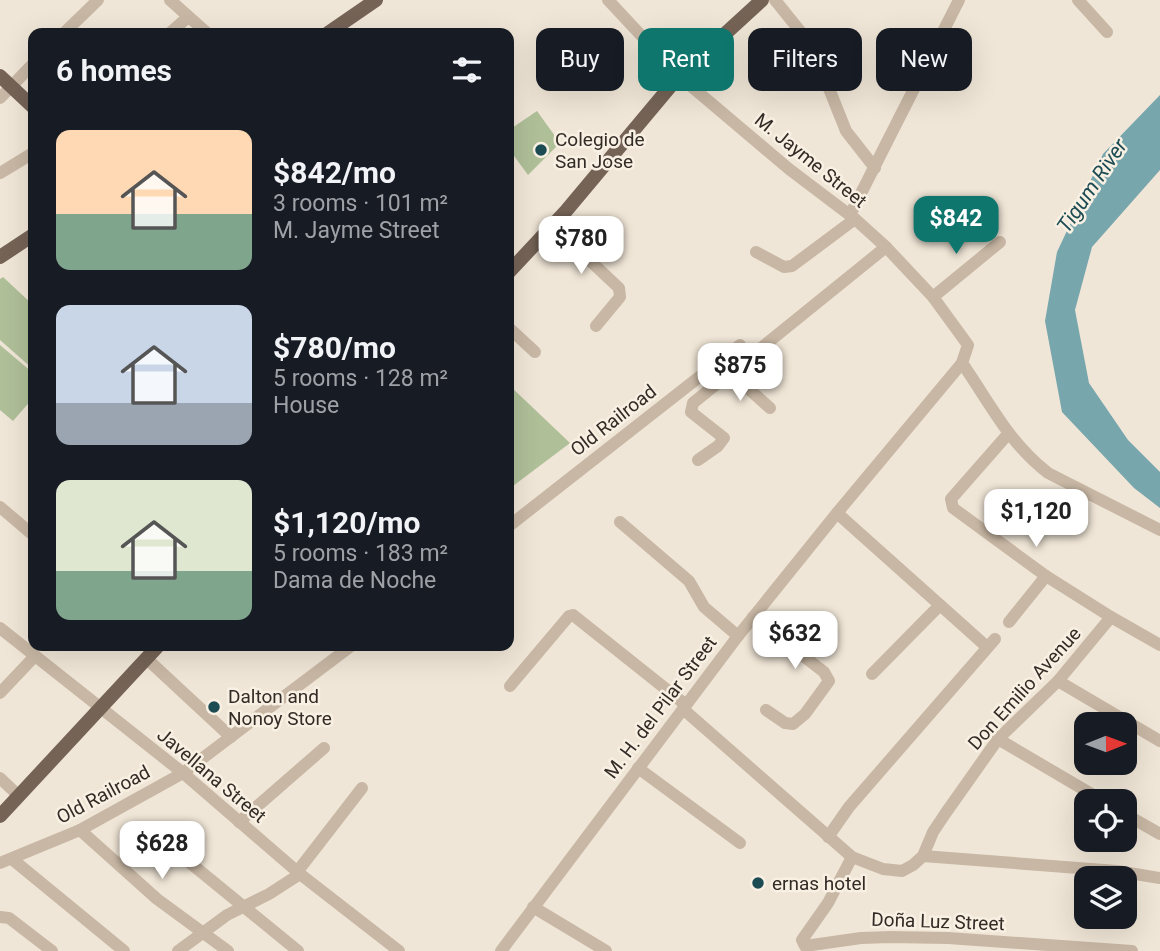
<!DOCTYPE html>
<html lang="en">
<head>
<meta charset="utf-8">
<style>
  :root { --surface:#171b24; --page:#20242c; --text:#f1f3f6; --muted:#9ea1a6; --accent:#0f766e }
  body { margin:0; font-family:Roboto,sans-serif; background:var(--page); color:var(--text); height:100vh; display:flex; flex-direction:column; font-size:26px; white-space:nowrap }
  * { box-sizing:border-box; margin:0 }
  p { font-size:23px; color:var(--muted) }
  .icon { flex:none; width:38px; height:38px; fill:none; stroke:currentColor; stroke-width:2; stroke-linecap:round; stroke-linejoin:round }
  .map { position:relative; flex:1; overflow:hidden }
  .sheet { position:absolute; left:28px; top:28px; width:486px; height:623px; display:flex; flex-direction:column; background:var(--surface); border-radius:14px; box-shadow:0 7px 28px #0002 }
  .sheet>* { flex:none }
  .guide { position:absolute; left:536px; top:28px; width:518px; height:63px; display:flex; gap:14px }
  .needle { width:46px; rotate:89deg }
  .buttons { position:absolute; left:1074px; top:712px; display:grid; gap:14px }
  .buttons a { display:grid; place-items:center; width:63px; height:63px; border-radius:14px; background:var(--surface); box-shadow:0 7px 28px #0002; font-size:35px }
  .price { position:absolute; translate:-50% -60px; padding:0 16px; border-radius:14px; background:#fff; color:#222; font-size:23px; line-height:46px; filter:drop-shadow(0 2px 4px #0008) }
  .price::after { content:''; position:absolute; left:50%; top:42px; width:21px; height:16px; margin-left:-10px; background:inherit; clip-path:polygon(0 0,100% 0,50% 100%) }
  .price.active { background:var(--accent); color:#fff }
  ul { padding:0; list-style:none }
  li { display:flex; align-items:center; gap:21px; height:175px; padding:0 28px }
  li span { display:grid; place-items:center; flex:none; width:196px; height:140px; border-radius:14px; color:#555 }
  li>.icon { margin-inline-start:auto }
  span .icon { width:84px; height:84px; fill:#fffc; stroke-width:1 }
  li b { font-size:30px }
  h2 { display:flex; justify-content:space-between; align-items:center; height:84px; padding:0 28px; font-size:30px }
  .chip { padding:0 24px; border-radius:14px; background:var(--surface); box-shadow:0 7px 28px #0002; font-size:24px; line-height:63px }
  .chip.active { background:var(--accent); color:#fff }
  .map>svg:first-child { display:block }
  .green { fill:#afbf98 }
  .water { fill:#77a6ad }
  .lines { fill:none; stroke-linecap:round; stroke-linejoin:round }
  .minor { stroke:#c8b7a4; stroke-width:12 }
  .major { stroke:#756356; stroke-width:14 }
  .poi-dot { fill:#1c4b53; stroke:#f8f0e3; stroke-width:2.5 }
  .labels { text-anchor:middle; stroke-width:5; stroke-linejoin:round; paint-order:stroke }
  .poi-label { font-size:19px; fill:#332b25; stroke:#f8f0e3; text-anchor:start }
  .street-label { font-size:19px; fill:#332b25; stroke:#f8f0e3 }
  .water-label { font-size:21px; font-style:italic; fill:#1c4b53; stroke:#f8f0e3 }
</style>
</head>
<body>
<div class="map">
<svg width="1160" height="951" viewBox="0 0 1160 951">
  <rect width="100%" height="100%" fill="#f0e6d7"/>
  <g class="green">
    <path d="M537,111L560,143L528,175L509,149V130Z"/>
    <path d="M3,277L33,305V369L0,340V279Z"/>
    <path d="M0,345L33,373V398L13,421L0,410Z"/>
    <path d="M509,385L570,443L509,489Z"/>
  </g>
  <path class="water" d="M1160,95V170L1092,247L1075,310L1089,383L1128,440L1160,472V508L1134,488L1062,412L1045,321L1057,252L1103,154Z"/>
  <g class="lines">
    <g class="minor">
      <path d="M170,0L207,33"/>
      <path d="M775,0L812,46L846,131L875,168"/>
      <path d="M1078,0L1107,32"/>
      <path d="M64,33L98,0"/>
      <path d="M170,33L188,17"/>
      <path d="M0,98L33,64"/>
      <path d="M0,173L33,153"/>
      <path d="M850,215L959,0"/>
      <path d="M553,226L619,288L620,297L596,326"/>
      <path d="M756,252L784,267L792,266L855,219"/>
      <path d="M933,297L1000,242"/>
      <path d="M509,328L535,352"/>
      <path d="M962,363C990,403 1008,442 1048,473L1160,530"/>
      <path d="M732,374L770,408"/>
      <path d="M1008,434L951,499L953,508L1046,576L1111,617L1160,645"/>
      <path d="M698,460L718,446L724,438L691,412L693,403L886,247"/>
      <path d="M0,507L33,535"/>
      <path d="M837,513L987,647"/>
      <path d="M620,522L689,581L704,607L738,636"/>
      <path d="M509,526L740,345"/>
      <path d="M753,617L824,672L829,681L805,714L793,724L785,723L766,710"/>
      <path d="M1009,622L1046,576"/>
      <path d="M0,628L183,773L300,874L399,951"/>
      <path d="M147,659L231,737"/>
      <path d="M872,674L940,605"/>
      <path d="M1058,681L1160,741"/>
      <path d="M510,686L569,616L573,615L686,705"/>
      <path d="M0,693L35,656"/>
      <path d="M683,709L852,857L883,869L902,871L913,865L923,856L933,832L945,814L998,739L1058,681L1111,617"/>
      <path d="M998,739L1105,802"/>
      <path d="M638,768L740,843"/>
      <path d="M0,778L19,796"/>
      <path d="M1125,814L1160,834"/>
      <path d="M239,822L324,748"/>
      <path d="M80,830L157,899L228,951"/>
      <path d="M828,837L849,807L995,639"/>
      <path d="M923,856L1117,871L1160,878"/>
      <path d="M852,857L828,903L802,940L805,946L861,938L890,937L948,938L1132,951"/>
      <path d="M12,859L124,951"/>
      <path d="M189,862L298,951"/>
      <path d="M0,863L80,830L183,773L351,646"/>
      <path d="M297,872L362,788"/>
      <path d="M533,907L606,951"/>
      <path d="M0,917L9,918L52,951"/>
      <path d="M178,951L227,915L269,894L300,874"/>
      <path d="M501,951L738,636L837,513L962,363L968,345L933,297L886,247L855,219L789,169L679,76L608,0"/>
    </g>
    <g class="major">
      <path d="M328,33L376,0"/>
      <path d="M0,76L33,107"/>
      <path d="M0,257L33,235"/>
      <path d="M509,272L566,211L679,76L762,0"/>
      <path d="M0,816L158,646"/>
    </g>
  </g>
  <g class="poi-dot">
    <circle cx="541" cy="150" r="7"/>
    <circle cx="214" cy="707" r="7"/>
    <circle cx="758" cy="883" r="7"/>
  </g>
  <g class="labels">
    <g class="poi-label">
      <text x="555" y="146">Colegio de<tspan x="555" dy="22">San Jose</tspan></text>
      <text x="228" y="703">Dalton and<tspan x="228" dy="22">Nonoy Store</tspan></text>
      <text x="772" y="890">ernas hotel</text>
    </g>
    <g class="street-label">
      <text transform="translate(811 160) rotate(39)" y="7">M. Jayme Street</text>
      <text transform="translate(613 420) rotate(-38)" y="7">Old Railroad</text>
      <text transform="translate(1024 688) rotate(-48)" y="7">Don Emilio Avenue</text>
      <text transform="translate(660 707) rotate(-53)" y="7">M. H. del Pilar Street</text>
      <text transform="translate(212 775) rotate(40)" y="7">Javellana Street</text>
      <text transform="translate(103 794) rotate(-28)" y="7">Old Railroad</text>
      <text transform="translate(938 921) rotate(2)" y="7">Doña Luz Street</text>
    </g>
    <g class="water-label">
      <text transform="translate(1092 186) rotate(-56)" y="7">Tigum River</text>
    </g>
  </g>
</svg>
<div class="buttons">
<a><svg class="needle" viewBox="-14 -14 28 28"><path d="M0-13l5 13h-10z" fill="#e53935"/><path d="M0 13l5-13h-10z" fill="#9ea1a6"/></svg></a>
<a><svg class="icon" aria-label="locate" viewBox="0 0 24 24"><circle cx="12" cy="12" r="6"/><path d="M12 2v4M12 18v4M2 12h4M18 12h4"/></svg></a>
<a><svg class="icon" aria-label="layers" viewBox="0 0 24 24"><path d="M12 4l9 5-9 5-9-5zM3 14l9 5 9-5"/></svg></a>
</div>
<b class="price active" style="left:956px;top:256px">$842</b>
<b class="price" style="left:581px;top:276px">$780</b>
<b class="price" style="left:740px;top:403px">$875</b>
<b class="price" style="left:1036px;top:549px">$1,120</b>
<b class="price" style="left:795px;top:671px">$632</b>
<b class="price" style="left:162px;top:881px">$628</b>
<div class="guide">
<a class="chip">Buy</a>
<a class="chip active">Rent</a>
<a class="chip">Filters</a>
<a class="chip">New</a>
</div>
<section class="sheet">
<h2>6 homes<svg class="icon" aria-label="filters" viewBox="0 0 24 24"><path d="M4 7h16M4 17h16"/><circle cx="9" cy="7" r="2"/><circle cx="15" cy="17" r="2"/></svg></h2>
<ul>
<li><span style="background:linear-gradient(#ffd9b3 60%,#7fa58c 0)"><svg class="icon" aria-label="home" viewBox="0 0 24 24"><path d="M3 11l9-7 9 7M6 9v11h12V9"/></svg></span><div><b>$842/mo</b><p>3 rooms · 101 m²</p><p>M. Jayme Street</p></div></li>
<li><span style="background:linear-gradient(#c9d6e8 70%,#9aa5b1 0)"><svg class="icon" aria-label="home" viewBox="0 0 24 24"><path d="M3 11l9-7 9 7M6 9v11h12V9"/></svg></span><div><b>$780/mo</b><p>5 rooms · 128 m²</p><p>House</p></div></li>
<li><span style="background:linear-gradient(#dfe7d0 65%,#7fa58c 0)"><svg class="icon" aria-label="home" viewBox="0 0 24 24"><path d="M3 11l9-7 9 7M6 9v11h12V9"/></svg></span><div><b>$1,120/mo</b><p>5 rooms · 183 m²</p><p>Dama de Noche</p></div></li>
</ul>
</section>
</div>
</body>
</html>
